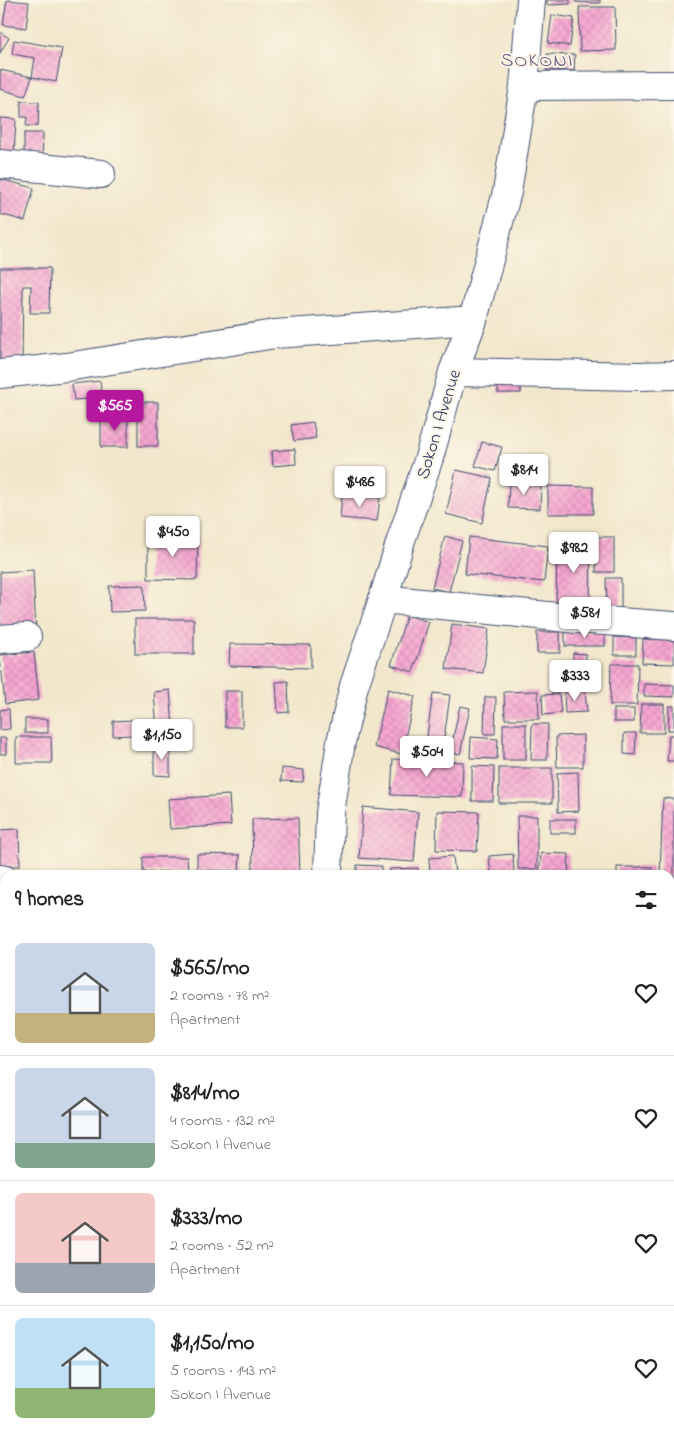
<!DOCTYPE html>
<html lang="en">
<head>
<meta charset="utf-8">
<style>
  :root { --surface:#fff; --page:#f2f2f2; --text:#222; --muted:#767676; --line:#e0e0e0; --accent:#b5179e }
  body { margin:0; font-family:"Indie Flower",sans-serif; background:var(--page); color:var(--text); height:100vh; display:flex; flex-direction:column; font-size:19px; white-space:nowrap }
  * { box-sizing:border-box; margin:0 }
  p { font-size:16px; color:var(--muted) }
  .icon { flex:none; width:28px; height:28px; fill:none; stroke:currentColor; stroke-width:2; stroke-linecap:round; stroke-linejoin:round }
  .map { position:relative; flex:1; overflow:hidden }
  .side { position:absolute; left:0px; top:870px; width:675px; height:571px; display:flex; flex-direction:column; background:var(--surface); border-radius:15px 15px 0 0; box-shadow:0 1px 4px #0004 }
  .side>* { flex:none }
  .price { position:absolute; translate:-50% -42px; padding:0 11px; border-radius:5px; background:#fff; color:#222; font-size:16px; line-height:32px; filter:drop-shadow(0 1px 2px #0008) }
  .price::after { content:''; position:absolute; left:50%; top:30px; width:15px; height:11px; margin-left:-8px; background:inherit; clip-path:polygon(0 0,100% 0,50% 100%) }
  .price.selected { background:var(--accent); color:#fff }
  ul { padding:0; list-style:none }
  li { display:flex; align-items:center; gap:15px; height:125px; padding:0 15px }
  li+li { border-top:1px solid var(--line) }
  li span { display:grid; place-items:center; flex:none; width:140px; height:100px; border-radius:8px; color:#555 }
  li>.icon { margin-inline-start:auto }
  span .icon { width:60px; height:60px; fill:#fffc; stroke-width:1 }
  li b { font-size:21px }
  h2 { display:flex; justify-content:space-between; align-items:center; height:60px; padding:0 15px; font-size:21px }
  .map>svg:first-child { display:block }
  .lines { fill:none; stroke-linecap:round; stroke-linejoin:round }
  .stream { stroke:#55b7d4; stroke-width:7 }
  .building { fill:url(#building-cross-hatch) }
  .minor-casing { stroke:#3b4b6e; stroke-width:30 }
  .path { stroke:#3b4b6e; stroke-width:3; stroke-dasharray:4 4; stroke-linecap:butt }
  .minor { stroke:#fff; stroke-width:28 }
  .labels { text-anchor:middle; stroke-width:4; stroke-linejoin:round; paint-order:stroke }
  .street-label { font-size:18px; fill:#1b2f5e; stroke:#fcf5e5 }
  .quarter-label { font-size:20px; letter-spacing:1px; fill:#685986; stroke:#fcf5e5 }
</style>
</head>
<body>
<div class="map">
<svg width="674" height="1441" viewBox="0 0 674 1441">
  <defs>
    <pattern id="building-cross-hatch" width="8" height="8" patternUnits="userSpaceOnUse" patternTransform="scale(1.25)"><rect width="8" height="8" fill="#f7a6d1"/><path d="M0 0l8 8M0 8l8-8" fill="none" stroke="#d38fb6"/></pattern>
  </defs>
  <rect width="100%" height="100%" fill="#fcf5e5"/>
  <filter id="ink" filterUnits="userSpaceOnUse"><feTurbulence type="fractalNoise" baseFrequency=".02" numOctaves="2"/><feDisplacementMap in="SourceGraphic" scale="10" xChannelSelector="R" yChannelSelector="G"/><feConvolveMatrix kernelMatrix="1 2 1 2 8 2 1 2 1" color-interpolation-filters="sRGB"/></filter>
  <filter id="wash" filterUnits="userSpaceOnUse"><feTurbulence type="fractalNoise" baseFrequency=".0096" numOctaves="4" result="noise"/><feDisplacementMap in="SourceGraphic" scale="20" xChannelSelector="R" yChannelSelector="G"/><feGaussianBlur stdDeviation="1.12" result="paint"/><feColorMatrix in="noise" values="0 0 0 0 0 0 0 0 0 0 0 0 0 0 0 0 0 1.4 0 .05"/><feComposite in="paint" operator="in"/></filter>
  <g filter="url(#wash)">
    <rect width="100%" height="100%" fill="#f2e7cc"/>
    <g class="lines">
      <path class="stream" d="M0,1131H5"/>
    </g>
    <g id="blocks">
      <g class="building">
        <path d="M7,0L29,2L26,28L3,25Z"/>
        <path d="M547,0H570V4L547,5Z"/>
        <path d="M576,0H600V3L575,2Z"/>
        <path d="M579,7H615L616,50L580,51Z"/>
        <path d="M552,15L574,18L570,46L548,43Z"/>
        <path d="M0,32L9,38L0,53Z"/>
        <path d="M14,40L62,48L56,82L32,77L25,96L0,89V70L32,77L35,58L12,54Z"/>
        <path d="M547,54L575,55L574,71L546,70Z"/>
        <path d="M21,101L39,102L38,126H26L27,117H21Z"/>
        <path d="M0,118L16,119L14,156L0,155Z"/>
        <path d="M24,133H43L42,162H24Z"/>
        <path d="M0,179L34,188L25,221L0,214Z"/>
        <path d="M0,268H50L49,313H30L31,286H23L22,362H0Z"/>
        <rect x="498" y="378" width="23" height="15"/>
        <path d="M100,381L102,398L74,400L72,384Z"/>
        <rect x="138" y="402" width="20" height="44"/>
        <rect x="101" y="418" width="27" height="29"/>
        <path d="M313,422L316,438L294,441L291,425Z"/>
        <path d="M482,442L502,447L495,471L475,466Z"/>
        <path d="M295,449L296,464L273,466L272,451Z"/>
        <path d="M456,470L492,478L482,523L446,514Z"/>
        <path d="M509,484L541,485L540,509L508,508Z"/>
        <path d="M548,486L593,487V514H548Z"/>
        <path d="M342,494L380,498L377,521L340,518Z"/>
        <path d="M445,536L462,541L449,592L432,588Z"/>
        <path d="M148,537L198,538L197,580L148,579Z"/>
        <path d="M469,537L548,546L544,582L465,574Z"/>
        <rect x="596" y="537" width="18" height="35"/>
        <path d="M557,538H591L590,609H556Z"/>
        <path d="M33,570L36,633L0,635V572Z"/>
        <path d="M606,578H621V609H607Z"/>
        <path d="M144,585L145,611L110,612L109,586Z"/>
        <path d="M407,615L429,622L413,672L391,665Z"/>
        <rect x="135" y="619" width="59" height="35"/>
        <path d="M452,624L489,629L483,673L446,669Z"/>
        <rect x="565" y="631" width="40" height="15"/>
        <rect x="537" y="632" width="23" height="21"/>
        <path d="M614,637L636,638V655H614Z"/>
        <path d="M643,639L674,640V664L642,663Z"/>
        <path d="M230,644L311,645V668L229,666Z"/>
        <path d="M34,652L39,700L5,704L0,655Z"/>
        <path d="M573,653L586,654L585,680H572Z"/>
        <path d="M611,664H638L637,705H610Z"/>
        <path d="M288,681L289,712L278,713L276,682Z"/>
        <path d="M644,684L674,685V697L644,696Z"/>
        <path d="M388,689L415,696L401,754L374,747Z"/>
        <path d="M170,690L173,728L157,730L154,692Z"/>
        <rect x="225" y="691" width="17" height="36"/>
        <path d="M538,691L539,719H505L504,692Z"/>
        <path d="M585,691L587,712L565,713L564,692Z"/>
        <path d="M433,693L450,695L442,753L425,750Z"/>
        <path d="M559,694L561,713L543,715L542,695Z"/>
        <path d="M485,697H496L495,734H484Z"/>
        <path d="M641,704H664V733H640Z"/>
        <path d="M460,706L470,708L460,754L450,752Z"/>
        <path d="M669,706H674V730H668Z"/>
        <path d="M9,709L10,729L0,730V710Z"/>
        <rect x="614" y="709" width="20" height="13"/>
        <rect x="25" y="719" width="23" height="14"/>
        <path d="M150,719V734L113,736V721Z"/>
        <rect x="503" y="724" width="23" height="36"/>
        <path d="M532,724H548L547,760H531Z"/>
        <path d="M624,733H636L635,755L624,754Z"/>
        <path d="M583,735V767H557L556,736Z"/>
        <path d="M669,735H674V761H667Z"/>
        <path d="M16,737H51L52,763H16Z"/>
        <path d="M471,737L498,739L497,759L470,758Z"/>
        <rect x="0" y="738" width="6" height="16"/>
        <path d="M154,746L170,749V776L154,775Z"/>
        <path d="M393,759L463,762L462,797L391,795Z"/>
        <path d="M472,766L494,767L493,801H472Z"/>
        <path d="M282,768L304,770L303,782L281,781Z"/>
        <rect x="499" y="768" width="53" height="35"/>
        <path d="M578,772L579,811L558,812L557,773Z"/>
        <path d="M229,795L231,825L170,829L168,799Z"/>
        <path d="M663,798L674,799V915H670V875H660Z"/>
        <path d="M363,807L418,812L414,862L359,858Z"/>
        <path d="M437,811L479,812L477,851L436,850Z"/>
        <path d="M517,816H537V869H518Z"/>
        <path d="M298,818L300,875H253L252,819Z"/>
        <rect x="550" y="819" width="26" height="14"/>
        <path d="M19,829L20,866H0V830Z"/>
        <path d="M541,853L569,854L568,875H539Z"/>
        <path d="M197,854L240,855L239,871L197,870Z"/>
        <path d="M513,854L514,875H491L489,856Z"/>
        <path d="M453,856L455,875H430L429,858Z"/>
        <path d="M143,857H187L188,871L143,872Z"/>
        <path d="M357,865L381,866V875H357Z"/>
        <rect x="617" y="867" width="35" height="8"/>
        <path d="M418,868V875H390V869Z"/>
        <rect x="0" y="961" width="5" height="37"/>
        <rect x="670" y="1016" width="4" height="28"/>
        <rect x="670" y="1140" width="4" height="27"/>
        <path d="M670,1222H674V1244L670,1240Z"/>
        <path d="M0,1273L5,1274V1288L2,1301H0Z"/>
        <path d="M674,1354V1402L670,1405V1357Z"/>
        <path d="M674,1426V1441H669L667,1436H670V1427Z"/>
        <path d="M264,1436H293L292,1441H262Z"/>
      </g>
    </g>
  </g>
  <g filter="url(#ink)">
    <use href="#blocks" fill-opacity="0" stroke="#3b4b6e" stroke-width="1"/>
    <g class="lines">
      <g class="minor-casing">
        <g id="minor">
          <path d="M524,86L674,85"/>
          <path d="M0,164L101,174"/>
          <path d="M453,372L639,376L674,375"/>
          <path d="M0,374L67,367L275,334L473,320"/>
          <path d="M383,599L577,619L674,626"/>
          <path d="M0,639L27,637"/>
          <path d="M328,875L330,813L341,742L354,686L383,599L401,540L429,458L453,372L473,320L507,192L524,86L531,0"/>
          <path d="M0,879L5,880"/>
          <path d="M670,927H674"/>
          <path d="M670,1256L674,1260"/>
          <path d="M670,1408L674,1405"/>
          <path d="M214,1436L216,1441"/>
          <path d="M13,1441L15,1436"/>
          <path d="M615,1441L623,1436"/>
        </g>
      </g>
      <path class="path" d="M536,1441L537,1436"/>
      <use href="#minor" class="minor"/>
    </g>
  </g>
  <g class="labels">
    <g class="street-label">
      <text transform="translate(438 424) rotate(-73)" y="6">Sokon I Avenue</text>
    </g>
    <g class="quarter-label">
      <text x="537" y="66">SOKONI</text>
    </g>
  </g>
</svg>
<b class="price selected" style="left:115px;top:432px">$565</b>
<b class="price" style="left:524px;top:496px">$814</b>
<b class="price" style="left:360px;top:508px">$486</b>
<b class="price" style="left:173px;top:558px">$450</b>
<b class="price" style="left:574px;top:574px">$982</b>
<b class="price" style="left:585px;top:639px">$581</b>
<b class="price" style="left:575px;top:702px">$333</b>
<b class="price" style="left:162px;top:761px">$1,150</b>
<b class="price" style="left:427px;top:778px">$504</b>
<section class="side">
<h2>9 homes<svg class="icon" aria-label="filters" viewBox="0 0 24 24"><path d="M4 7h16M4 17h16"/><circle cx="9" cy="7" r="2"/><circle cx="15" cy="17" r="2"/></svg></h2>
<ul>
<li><span style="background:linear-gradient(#c9d6e8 70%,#c2b280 0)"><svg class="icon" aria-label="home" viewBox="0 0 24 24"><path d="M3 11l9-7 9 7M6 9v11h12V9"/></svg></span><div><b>$565/mo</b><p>2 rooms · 78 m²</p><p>Apartment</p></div><svg class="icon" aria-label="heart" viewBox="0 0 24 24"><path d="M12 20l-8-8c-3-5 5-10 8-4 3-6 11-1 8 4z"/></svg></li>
<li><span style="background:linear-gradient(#c9d6e8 75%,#7fa58c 0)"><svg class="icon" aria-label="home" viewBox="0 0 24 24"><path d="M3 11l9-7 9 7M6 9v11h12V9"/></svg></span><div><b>$814/mo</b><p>4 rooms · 132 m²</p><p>Sokon I Avenue</p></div><svg class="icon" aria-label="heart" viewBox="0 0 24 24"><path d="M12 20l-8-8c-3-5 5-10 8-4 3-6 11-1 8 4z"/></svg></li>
<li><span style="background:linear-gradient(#f6c9c9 70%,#9aa5b1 0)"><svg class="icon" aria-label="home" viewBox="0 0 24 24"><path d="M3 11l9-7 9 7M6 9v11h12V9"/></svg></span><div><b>$333/mo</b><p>2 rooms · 52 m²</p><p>Apartment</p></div><svg class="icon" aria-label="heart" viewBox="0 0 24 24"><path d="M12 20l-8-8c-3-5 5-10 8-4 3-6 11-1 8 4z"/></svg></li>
<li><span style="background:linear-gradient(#bfe0f5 70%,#8fb573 0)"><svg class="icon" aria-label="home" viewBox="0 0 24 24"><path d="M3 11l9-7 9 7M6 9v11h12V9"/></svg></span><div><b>$1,150/mo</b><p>5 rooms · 143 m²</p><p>Sokon I Avenue</p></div><svg class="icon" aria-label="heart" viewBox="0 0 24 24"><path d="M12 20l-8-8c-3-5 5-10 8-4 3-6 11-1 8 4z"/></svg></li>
</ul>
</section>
</div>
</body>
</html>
